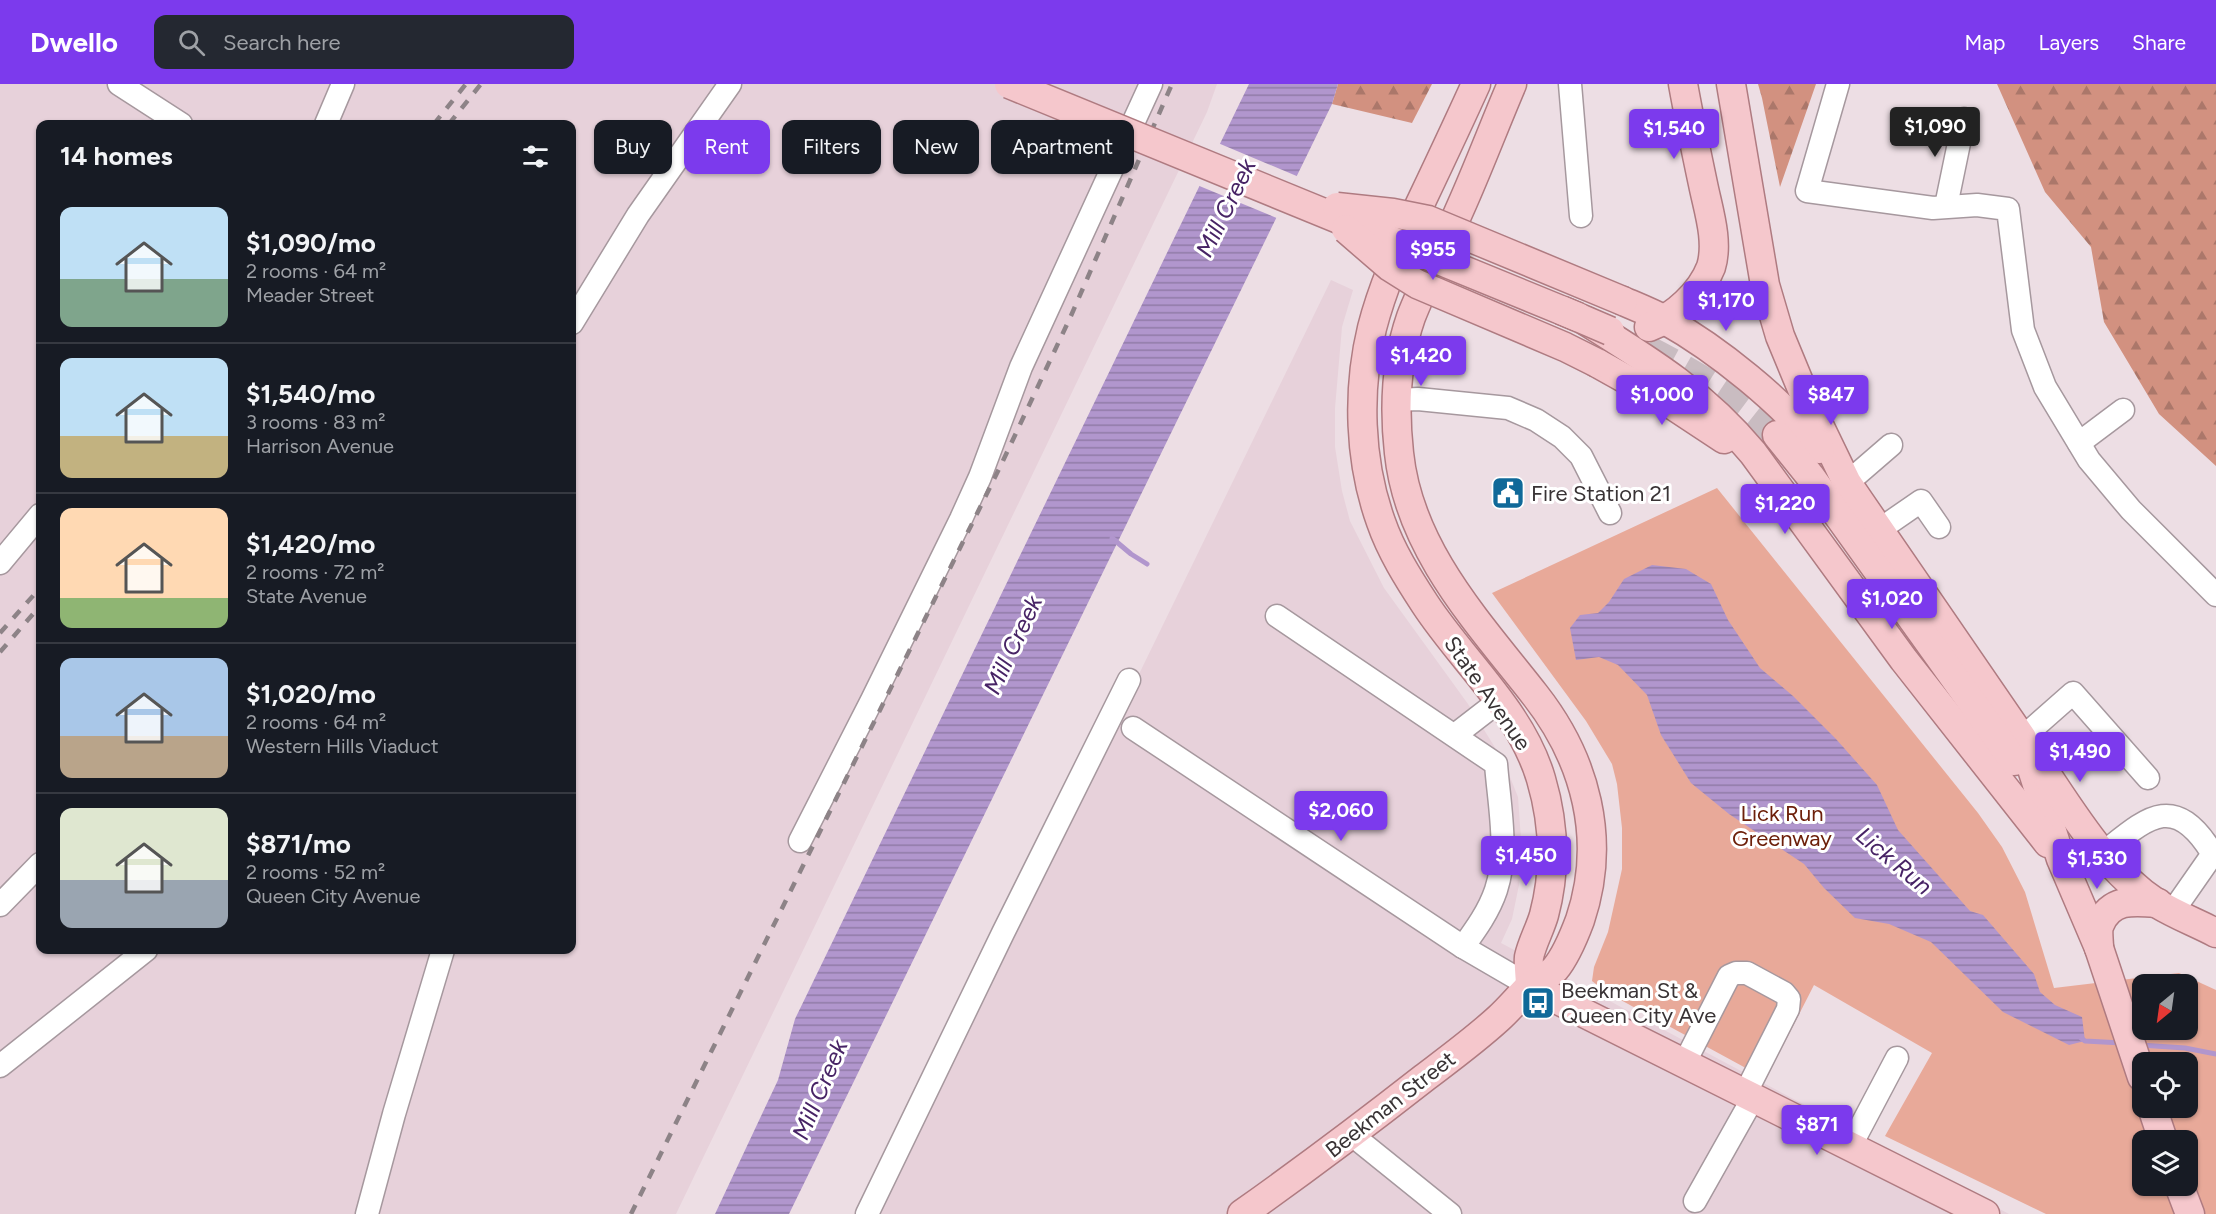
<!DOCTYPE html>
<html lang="en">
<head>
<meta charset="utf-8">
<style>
  :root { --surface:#171b24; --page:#242831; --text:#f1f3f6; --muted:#9ea1a6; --line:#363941; --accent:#7c3aed }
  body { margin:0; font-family:Figtree,sans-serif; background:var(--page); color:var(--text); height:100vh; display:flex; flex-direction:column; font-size:22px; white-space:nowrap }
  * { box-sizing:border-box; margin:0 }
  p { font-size:20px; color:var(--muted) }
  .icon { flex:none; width:33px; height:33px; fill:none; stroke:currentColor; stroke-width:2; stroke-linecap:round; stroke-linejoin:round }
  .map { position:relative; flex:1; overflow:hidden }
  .panel { position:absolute; left:36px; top:36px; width:540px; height:834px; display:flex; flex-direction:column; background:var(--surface); border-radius:12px; box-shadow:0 2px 4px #0004 }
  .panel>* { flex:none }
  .hud { position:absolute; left:594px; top:36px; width:570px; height:54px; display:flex; gap:12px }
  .needle { width:39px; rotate:209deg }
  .controls { position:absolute; left:2132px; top:890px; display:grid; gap:12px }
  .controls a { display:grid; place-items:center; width:66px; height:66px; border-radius:12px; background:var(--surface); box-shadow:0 2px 4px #0004; font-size:30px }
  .price { position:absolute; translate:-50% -51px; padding:0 14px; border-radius:6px; background:var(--accent); color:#fff; font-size:20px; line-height:39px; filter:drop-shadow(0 2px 3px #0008) }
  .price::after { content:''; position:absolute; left:50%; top:36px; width:18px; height:14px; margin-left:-9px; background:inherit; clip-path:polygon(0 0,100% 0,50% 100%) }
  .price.on { background:#222; color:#fff }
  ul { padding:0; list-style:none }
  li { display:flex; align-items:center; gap:18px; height:150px; padding:0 24px }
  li+li { border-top:2px solid var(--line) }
  li span { display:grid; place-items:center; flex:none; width:168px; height:120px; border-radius:12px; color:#555 }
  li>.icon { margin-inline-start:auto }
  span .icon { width:72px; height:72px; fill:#fffc; stroke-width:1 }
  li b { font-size:26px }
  h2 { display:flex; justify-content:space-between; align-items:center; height:72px; padding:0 24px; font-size:26px }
  .pill { padding:0 21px; border-radius:12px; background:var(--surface); box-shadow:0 2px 4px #0004; font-size:21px; line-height:54px }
  .pill.on { background:var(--accent); color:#fff }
  header { display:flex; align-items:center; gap:36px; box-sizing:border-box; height:84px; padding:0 30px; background:var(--accent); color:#fff }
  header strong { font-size:28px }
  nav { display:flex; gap:33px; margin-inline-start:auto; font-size:21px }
  .search { width:420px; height:54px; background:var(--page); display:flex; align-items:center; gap:15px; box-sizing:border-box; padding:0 21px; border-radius:12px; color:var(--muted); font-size:22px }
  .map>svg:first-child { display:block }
  .built { fill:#e7d1da; fill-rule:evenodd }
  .forest { fill:url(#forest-firs) }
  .park { fill:#e8a999; fill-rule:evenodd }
  .water { fill:url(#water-rules) }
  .pier { fill:#eddee4 }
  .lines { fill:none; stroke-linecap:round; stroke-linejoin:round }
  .stream { stroke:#b196cd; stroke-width:5 }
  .major-tunnel { stroke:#c9bcc1; stroke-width:28; stroke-dasharray:28 14; stroke-linecap:butt }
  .minor-casing { stroke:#a6989e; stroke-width:25 }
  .major-casing { stroke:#af7b81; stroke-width:31 }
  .minor { stroke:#fff; stroke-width:22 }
  .major { stroke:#f5c7cc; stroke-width:28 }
  .rail { stroke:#8d8387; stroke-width:4.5; stroke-dasharray:10 10; stroke-linecap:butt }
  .major-bridge-casing { stroke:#af7b81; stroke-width:31; stroke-linecap:butt }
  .major-bridge { stroke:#f5c7cc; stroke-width:28 }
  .labels { text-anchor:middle; stroke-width:6; stroke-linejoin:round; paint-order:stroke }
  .poi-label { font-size:22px; fill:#393335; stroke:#fff; text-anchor:start }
  .street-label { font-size:22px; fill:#393335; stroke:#fff }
  .park-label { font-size:22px; fill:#6d200a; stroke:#fff }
  .water-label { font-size:24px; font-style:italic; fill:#472365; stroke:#fff }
</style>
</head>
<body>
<header>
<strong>Dwello</strong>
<div class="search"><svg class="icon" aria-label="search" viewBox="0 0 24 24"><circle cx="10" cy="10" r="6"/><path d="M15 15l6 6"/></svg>Search here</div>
<nav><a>Map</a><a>Layers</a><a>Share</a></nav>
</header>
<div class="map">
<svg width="2216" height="1130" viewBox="0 0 2216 1130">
  <defs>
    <pattern id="forest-firs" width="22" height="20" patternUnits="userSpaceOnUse" patternTransform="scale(1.5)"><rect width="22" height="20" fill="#d29180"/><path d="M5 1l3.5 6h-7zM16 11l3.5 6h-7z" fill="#ab776a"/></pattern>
    <pattern id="water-rules" width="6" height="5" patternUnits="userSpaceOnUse" patternTransform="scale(1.5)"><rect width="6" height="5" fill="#b196cd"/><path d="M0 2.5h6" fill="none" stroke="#917ba7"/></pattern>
  </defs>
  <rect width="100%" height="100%" fill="#eddee4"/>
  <g class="built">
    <path d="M0,0H1217L1207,28L676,1130H0ZM40,40H572V866H40Z"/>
    <path d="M1331,196L1353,206L1342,243L1335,324V363L1342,407L1350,437L1384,504L1468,620L1504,678L1518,713L1522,770L1519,801L1512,835L1501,859L2009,1130H876Z"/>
  </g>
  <g class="forest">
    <path d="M1338,0H1432L1412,39L1332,20Z"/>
    <path d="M1758,0H1816L1780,103L1762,14Z"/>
    <path d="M1997,0H2216V382L2159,330L2104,238L2091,163L2045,108Z"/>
  </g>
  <path class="park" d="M1717,404L1978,729L2002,763L2025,808L2054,904L2179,889L2216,906V1130H2046L1885,1052L1932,969L1814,901L1766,995L1606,908L1592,897L1594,883L1608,848L1622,785V744L1617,700L1612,680L1586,637L1492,509ZM2142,900H2187V945H2142ZM2142,978H2187V1023H2142ZM2142,1056H2187V1101H2142Z"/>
  <g class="water">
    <path d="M1249,0H1338L1332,20L789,1130H715L778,996L795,935Z"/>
    <path d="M1652,481L1686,485L1711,500L1728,536L1760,584L1793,612L1836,655L1877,701L1898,746L1970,827L1983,831L2034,890L2040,908L2055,921L2082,933L2085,957L2069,961L2003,928L1931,858L1889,840L1855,834L1824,804L1804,780L1729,730L1691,699L1661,651L1647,611L1618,581L1599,573L1576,576L1570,544L1580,531L1598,529L1609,518L1624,495Z"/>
  </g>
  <path class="pier" d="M1218,59L1299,93L1279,135L1197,101Z"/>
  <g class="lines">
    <g class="stream">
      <path d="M1112,454L1131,470L1147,480"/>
      <path d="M2081,954L2085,957L2122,959"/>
      <path d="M2140,961L2185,964L2216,970"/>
    </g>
    <path class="major-tunnel" d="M1647,265C1694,289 1738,315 1777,351"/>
    <g class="minor-casing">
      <g id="minor">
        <path d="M119,0L181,40"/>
        <path d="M1570,0L1581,132"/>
        <path d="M1838,0L1807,107L1933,124L1977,121L2008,125L2023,246L2045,303L2089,376L2131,426L2216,511"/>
        <path d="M326,40L343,0"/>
        <path d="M1946,122L1964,35"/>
        <path d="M572,239L638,131L730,0"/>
        <path d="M1397,316L1418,315L1508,324L1536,336L1562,353L1581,372L1610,429"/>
        <path d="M2079,359L2123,326"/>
        <path d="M1847,399L1891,361"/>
        <path d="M1879,446L1921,417L1939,443"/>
        <path d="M0,479L40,431"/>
        <path d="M1277,532L1496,680C1499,720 1509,767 1496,806C1489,827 1476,845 1463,863"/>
        <path d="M1133,644L1463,863L1530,902"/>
        <path d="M1455,651L1499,617"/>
        <path d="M2022,654L2073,609L2148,694"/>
        <path d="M800,757L872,616L961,435L980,393L1021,283L1151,0"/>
        <path d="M2103,769C2146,735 2173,707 2211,767L2210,774L2173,827"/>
        <path d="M0,821L40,780"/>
        <path d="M1684,980L1729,892L1736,889H1747L1784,909L1789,915L1788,925L1745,1010"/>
        <path d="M0,982L146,866"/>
        <path d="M1352,1051L1450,1130"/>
        <path d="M1850,1063L1897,974"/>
        <path d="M1695,1117L1753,1014"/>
        <path d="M367,1130L394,1030L443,866"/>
        <path d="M867,1130L1003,849L1129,596"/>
      </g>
    </g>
    <g class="major-casing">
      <g id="major">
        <path d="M1476,0C1458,40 1439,80 1420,120C1402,160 1383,201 1372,244C1357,306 1359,377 1381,438C1391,467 1408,494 1425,520C1463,578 1521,627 1541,695C1554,739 1556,786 1544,831C1540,845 1532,859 1529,873C1528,882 1530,893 1530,902"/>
        <path d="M1731,0L1765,201L1780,252L1804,310L1847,399L2022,654L2061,775L2099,864L2142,993"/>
        <path d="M1623,217C1637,223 1652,229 1665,236C1717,265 1783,318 1820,365"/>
        <path d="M1586,237C1650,277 1704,310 1753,369L1904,576L2048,759"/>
        <path d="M1649,243C1675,233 1701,209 1711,183C1719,157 1708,125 1703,100C1696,67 1689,33 1683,0"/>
        <path d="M1597,279L1674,322L1724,355"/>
        <path d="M1777,351L1810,392L2014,677"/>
        <path d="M2041,682C2074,731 2107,787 2158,820C2176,831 2197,839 2216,849"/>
        <path d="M2099,864C2099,857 2097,846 2100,840C2111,814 2134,817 2158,819"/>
        <path d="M1530,902L1985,1130"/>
        <path d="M2152,1023L2163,1056"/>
        <path d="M2179,1101L2190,1130"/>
        <path d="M1242,1130C1304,1086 1364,1041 1424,994C1449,975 1475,956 1499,934C1509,925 1518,914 1527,905C1536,897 1548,893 1555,885C1566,872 1574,852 1580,836C1607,756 1586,676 1535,611C1477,537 1409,465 1399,369C1394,324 1396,276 1411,233C1425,197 1444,162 1459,127C1478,85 1494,42 1512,0"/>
      </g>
    </g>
    <use href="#minor" class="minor"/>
    <use href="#major" class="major"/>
    <g class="rail">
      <path d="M434,40L466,0"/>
      <path d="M449,40L481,0"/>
      <path d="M0,549L40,504"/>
      <path d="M0,568L40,522"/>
      <path d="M631,1130L1001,381L1070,234L1172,0"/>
    </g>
    <g class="major-bridge-casing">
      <g id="major-bridge">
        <path d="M1009,0L1578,233"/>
        <path d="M1337,123L1393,129L1428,136L1623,217"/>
        <path d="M1346,145L1390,183L1417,200L1565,263L1597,279"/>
        <path d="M1561,226L1610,247"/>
      </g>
    </g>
    <use href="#major-bridge" class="major-bridge"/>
  </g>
  <defs>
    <g id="civic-square" transform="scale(1.725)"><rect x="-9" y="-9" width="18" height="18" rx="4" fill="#106999" stroke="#fff"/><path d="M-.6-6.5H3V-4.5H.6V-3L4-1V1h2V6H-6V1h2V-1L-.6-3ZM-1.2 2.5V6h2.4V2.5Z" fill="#fff"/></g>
    <g id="bus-square" transform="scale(1.725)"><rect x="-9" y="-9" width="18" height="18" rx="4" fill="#106999" stroke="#fff"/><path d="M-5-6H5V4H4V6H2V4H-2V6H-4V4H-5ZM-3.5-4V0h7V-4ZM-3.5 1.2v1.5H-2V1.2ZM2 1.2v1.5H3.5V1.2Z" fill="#fff"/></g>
  </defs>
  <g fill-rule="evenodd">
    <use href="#civic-square" x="1508" y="409"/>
    <use href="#bus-square" x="1538" y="919"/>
  </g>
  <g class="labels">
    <g class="poi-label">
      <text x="1531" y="417">Fire Station 21</text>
      <text x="1561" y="914">Beekman St &amp;<tspan x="1561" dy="25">Queen City Ave</tspan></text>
    </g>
    <g class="street-label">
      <text transform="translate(1488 609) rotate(55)" y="8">State Avenue</text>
      <text transform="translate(1390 1020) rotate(-38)" y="8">Beekman Street</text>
    </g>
    <g class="park-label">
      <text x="1782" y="737">Lick Run<tspan x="1782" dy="25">Greenway</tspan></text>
    </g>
    <g class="water-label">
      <text transform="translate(1226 124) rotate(-64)" y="8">Mill Creek</text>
      <text transform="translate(1013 561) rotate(-65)" y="8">Mill Creek</text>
      <text transform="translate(1894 777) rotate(40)" y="8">Lick Run</text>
      <text transform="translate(820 1006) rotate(-67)" y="8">Mill Creek</text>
    </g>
  </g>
</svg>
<div class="controls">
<a><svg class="needle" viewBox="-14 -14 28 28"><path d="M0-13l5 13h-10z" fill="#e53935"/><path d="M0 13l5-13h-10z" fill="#9ea1a6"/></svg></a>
<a><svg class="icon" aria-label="locate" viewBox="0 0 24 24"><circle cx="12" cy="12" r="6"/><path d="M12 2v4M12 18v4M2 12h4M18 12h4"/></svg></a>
<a><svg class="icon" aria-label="layers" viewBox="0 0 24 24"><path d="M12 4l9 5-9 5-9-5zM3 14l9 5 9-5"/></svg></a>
</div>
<b class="price on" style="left:1935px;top:74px">$1,090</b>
<b class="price" style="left:1674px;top:76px">$1,540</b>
<b class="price" style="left:1433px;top:197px">$955</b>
<b class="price" style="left:1726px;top:248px">$1,170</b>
<b class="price" style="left:1421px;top:303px">$1,420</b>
<b class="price" style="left:1662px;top:342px">$1,000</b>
<b class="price" style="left:1831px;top:342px">$847</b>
<b class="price" style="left:1785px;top:451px">$1,220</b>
<b class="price" style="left:1892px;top:546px">$1,020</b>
<b class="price" style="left:2080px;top:699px">$1,490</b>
<b class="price" style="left:1341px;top:758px">$2,060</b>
<b class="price" style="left:1526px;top:803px">$1,450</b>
<b class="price" style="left:2097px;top:806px">$1,530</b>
<b class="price" style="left:1817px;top:1072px">$871</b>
<div class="hud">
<a class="pill">Buy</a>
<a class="pill on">Rent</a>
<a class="pill">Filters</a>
<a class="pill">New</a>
<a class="pill">Apartment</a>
</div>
<section class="panel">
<h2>14 homes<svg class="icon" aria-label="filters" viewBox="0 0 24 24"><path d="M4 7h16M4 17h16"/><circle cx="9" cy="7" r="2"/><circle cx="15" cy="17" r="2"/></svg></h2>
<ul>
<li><span style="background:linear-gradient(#bfe0f5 60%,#7fa58c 0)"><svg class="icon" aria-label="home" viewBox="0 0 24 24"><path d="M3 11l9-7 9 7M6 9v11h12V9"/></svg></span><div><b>$1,090/mo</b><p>2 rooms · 64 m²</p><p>Meader Street</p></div></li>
<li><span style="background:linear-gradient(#bfe0f5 65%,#c2b280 0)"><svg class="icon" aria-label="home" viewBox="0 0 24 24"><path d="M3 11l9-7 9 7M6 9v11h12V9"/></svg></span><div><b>$1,540/mo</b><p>3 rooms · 83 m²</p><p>Harrison Avenue</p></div></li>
<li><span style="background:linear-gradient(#ffd9b3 75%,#8fb573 0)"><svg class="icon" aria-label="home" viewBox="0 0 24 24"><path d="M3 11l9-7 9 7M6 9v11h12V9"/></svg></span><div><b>$1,420/mo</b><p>2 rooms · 72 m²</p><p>State Avenue</p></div></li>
<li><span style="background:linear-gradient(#a9c7e8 65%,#b9a48a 0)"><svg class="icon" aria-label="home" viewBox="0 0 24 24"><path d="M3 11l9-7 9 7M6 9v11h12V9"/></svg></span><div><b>$1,020/mo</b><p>2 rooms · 64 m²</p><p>Western Hills Viaduct</p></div></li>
<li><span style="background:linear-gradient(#dfe7d0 60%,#9aa5b1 0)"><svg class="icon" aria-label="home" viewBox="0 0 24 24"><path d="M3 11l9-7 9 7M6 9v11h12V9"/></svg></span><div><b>$871/mo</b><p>2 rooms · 52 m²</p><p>Queen City Avenue</p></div></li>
</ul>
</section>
</div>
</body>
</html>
